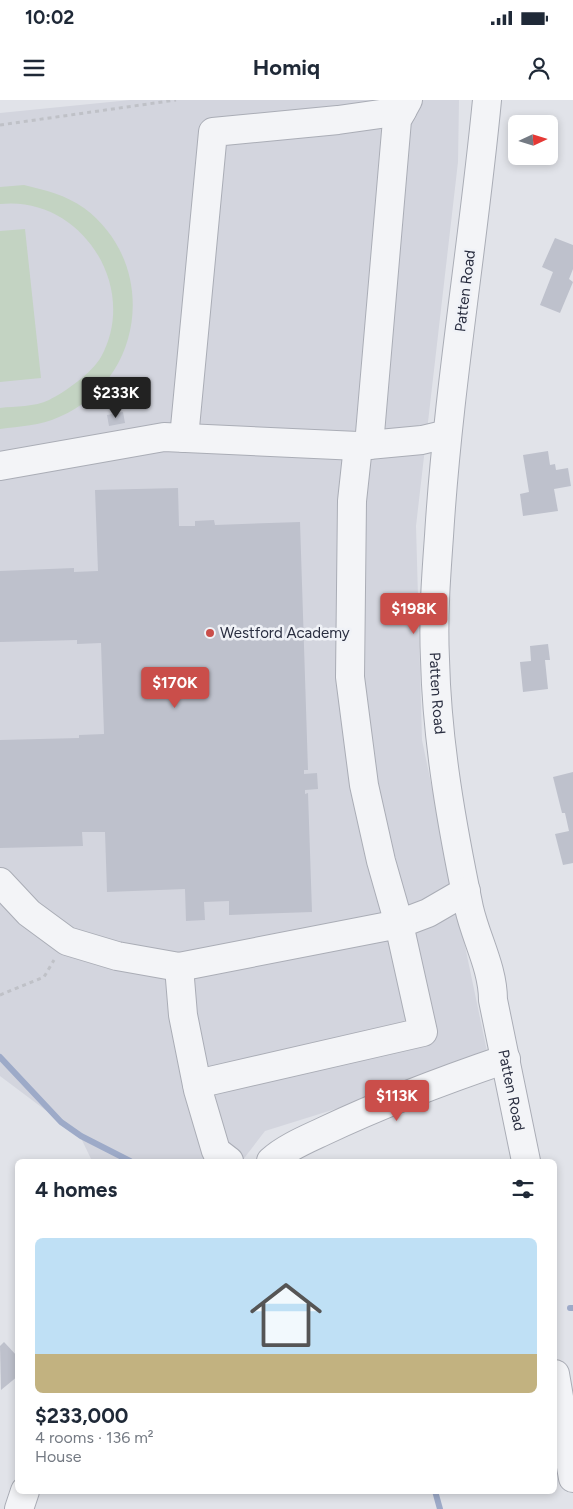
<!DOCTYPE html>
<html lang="en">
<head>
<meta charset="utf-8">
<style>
  :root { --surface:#fff; --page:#f6f6f7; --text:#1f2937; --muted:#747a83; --line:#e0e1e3; --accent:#ca4e4a }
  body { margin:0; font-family:Figtree,sans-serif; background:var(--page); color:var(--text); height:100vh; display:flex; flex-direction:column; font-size:19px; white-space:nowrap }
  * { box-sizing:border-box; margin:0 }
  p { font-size:16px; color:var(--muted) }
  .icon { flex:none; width:28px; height:28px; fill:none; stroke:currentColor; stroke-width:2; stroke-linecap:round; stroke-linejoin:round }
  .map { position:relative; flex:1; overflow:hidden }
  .sheet { position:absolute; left:15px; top:1059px; width:542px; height:335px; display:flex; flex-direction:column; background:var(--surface); border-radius:8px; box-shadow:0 2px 8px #0003 }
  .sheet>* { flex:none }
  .needle { width:32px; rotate:86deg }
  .buttons { position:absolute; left:508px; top:15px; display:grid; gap:10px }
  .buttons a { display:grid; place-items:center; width:50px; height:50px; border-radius:8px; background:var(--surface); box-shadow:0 2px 8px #0003; font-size:25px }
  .price { position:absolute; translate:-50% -42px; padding:0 11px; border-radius:5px; background:var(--accent); color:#fff; font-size:16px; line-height:32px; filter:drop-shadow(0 1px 2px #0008) }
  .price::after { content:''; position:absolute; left:50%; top:30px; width:15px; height:11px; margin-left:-8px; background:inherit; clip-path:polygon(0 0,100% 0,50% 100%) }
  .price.current { background:#222; color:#fff }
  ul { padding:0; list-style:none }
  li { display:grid; align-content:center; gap:10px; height:265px; padding:0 20px }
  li+li { border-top:1px solid var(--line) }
  li span { display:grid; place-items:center; height:155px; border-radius:8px; color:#555 }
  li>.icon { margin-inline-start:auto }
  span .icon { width:90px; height:90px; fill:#fffc; stroke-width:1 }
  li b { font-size:21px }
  h2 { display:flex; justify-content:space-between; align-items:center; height:60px; padding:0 20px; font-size:21px }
  .status { display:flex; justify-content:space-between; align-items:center; height:35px; padding:0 25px; background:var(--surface); direction:ltr }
  .status svg { height:14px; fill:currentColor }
  header { display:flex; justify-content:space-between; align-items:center; height:65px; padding:0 20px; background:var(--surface); font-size:22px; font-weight:700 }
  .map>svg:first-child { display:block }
  .built { fill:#d3d5de }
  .green { fill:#c3d3c2 }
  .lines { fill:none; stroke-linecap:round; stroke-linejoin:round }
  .stream { stroke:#9daac8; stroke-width:6 }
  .building { fill:#bec1cc }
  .minor-casing { stroke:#aaadb6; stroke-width:30 }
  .path { stroke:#bfc1c7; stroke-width:3; stroke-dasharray:4 4; stroke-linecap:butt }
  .minor { stroke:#f3f4f7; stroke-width:28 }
  .poi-dot { fill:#ca4e4a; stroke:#f0f2f7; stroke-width:2 }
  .labels { text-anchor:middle; stroke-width:5; stroke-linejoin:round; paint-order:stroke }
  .street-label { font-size:15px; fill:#2a2e40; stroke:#f0f2f7 }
  .poi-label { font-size:15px; fill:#2a2e40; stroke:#f0f2f7; text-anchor:start }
</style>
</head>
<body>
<div class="status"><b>10:02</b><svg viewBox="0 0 49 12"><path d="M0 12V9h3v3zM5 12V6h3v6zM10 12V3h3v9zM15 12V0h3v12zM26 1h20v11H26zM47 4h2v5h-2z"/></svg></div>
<header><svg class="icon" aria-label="menu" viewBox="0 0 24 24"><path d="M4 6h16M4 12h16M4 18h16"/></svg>Homiq<svg class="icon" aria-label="person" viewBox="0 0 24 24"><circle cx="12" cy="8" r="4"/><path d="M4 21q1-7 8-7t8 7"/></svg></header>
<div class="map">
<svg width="573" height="1409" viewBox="0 0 573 1409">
  <rect width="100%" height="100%" fill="#e1e3e9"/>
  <path class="built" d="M130,0H459L458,62L416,426L422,640L489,961L265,1031L242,1061H92L80,1036L0,976V13Z"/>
  <g class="green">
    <path d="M24,85C45,90 66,95 84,108C159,164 145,280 59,317C40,326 20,326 0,329V308C15,306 35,307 49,300C65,292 92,273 101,257C140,186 80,95 0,104V87Z"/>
    <path d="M25,129L41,278L0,282V131Z"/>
  </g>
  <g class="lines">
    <g class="stream">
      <path d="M0,957L61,1022L81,1036L130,1061"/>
      <path d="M570,1208H573"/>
      <path d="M435,1391L440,1409"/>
    </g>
  </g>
  <g class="building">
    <path d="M555,138L573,145V169L569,179L573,182L560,213L540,205L553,172L542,167Z"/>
    <path d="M123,312L125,323L109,326L107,315Z"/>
    <path d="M548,351L550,365L555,364L556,370L568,368L571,386L554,389L558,411L523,416L520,394L529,392L523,355Z"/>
    <path d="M178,388L179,426H195V421L214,420L215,425L300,422L308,670H304V674L317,673L318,689L305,690V694L308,693L312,812L229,815V801L204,802L205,820L186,821L185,789L107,792L105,732H82L83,746L0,748V640L79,638V635L104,634L101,543L77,544V540L0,542V471L74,468V472L98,471L95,390Z"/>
    <path d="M548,544L550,560H545L548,589L523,592L520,562L531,561L530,546Z"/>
    <path d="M573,672V763L563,765L555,734L569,731L565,713H562L553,677Z"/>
    <path d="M4,1242L18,1257V1276L1,1290L0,1246Z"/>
  </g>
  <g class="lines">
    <g class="minor-casing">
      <g id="minor">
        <path id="s1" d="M487,0C473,146 448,290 439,436C436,477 433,518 435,559C437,643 452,726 469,808C476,839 493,868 493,900L526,1061"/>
        <path d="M447,334L422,340L358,346L352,401L350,577L364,685L381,761L399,824L428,813L466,791"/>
        <path d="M184,338L213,32L338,20L402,11"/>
        <path d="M369,345L397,20L408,0"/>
        <path d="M0,366L164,337L358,346"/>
        <path d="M0,782L29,813L67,841L117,856L179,867L183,915L198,990L216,1051L229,1061"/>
        <path d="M179,867L399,824L423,932L197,984"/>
        <path d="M271,1061C285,1048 307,1039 324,1031C383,1003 444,980 506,959"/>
        <path d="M555,1274L573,1378"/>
        <path d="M19,1409L25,1391"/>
      </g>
    </g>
    <g class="path">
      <path d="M0,25L176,0"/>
      <path d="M0,895L44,877L54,860"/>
    </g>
    <use href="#minor" class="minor"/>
  </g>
  <circle class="poi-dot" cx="210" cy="533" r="5"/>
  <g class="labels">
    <g class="street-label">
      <text transform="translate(465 191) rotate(-83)" y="5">Patten Road</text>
      <text dy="5" stroke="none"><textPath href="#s1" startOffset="596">Patten Road</textPath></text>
      <text dy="5" stroke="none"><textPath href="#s1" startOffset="1001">Patten Road</textPath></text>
    </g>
    <g class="poi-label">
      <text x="220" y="538">Westford Academy</text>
    </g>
  </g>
</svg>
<div class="buttons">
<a><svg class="needle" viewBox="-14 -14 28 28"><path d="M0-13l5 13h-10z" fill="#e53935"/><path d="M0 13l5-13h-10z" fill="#747a83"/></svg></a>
</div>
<b class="price current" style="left:116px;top:319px">$233K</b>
<b class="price" style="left:414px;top:535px">$198K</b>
<b class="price" style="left:175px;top:609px">$170K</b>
<b class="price" style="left:397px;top:1022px">$113K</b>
<section class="sheet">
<h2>4 homes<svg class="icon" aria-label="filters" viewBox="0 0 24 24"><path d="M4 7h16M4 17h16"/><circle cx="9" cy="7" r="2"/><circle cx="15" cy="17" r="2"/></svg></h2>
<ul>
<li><span style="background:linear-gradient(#bfe0f5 75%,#c2b280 0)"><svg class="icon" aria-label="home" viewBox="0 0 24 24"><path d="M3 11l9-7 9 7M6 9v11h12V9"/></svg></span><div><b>$233,000</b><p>4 rooms · 136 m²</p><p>House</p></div></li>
</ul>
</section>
</div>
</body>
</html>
